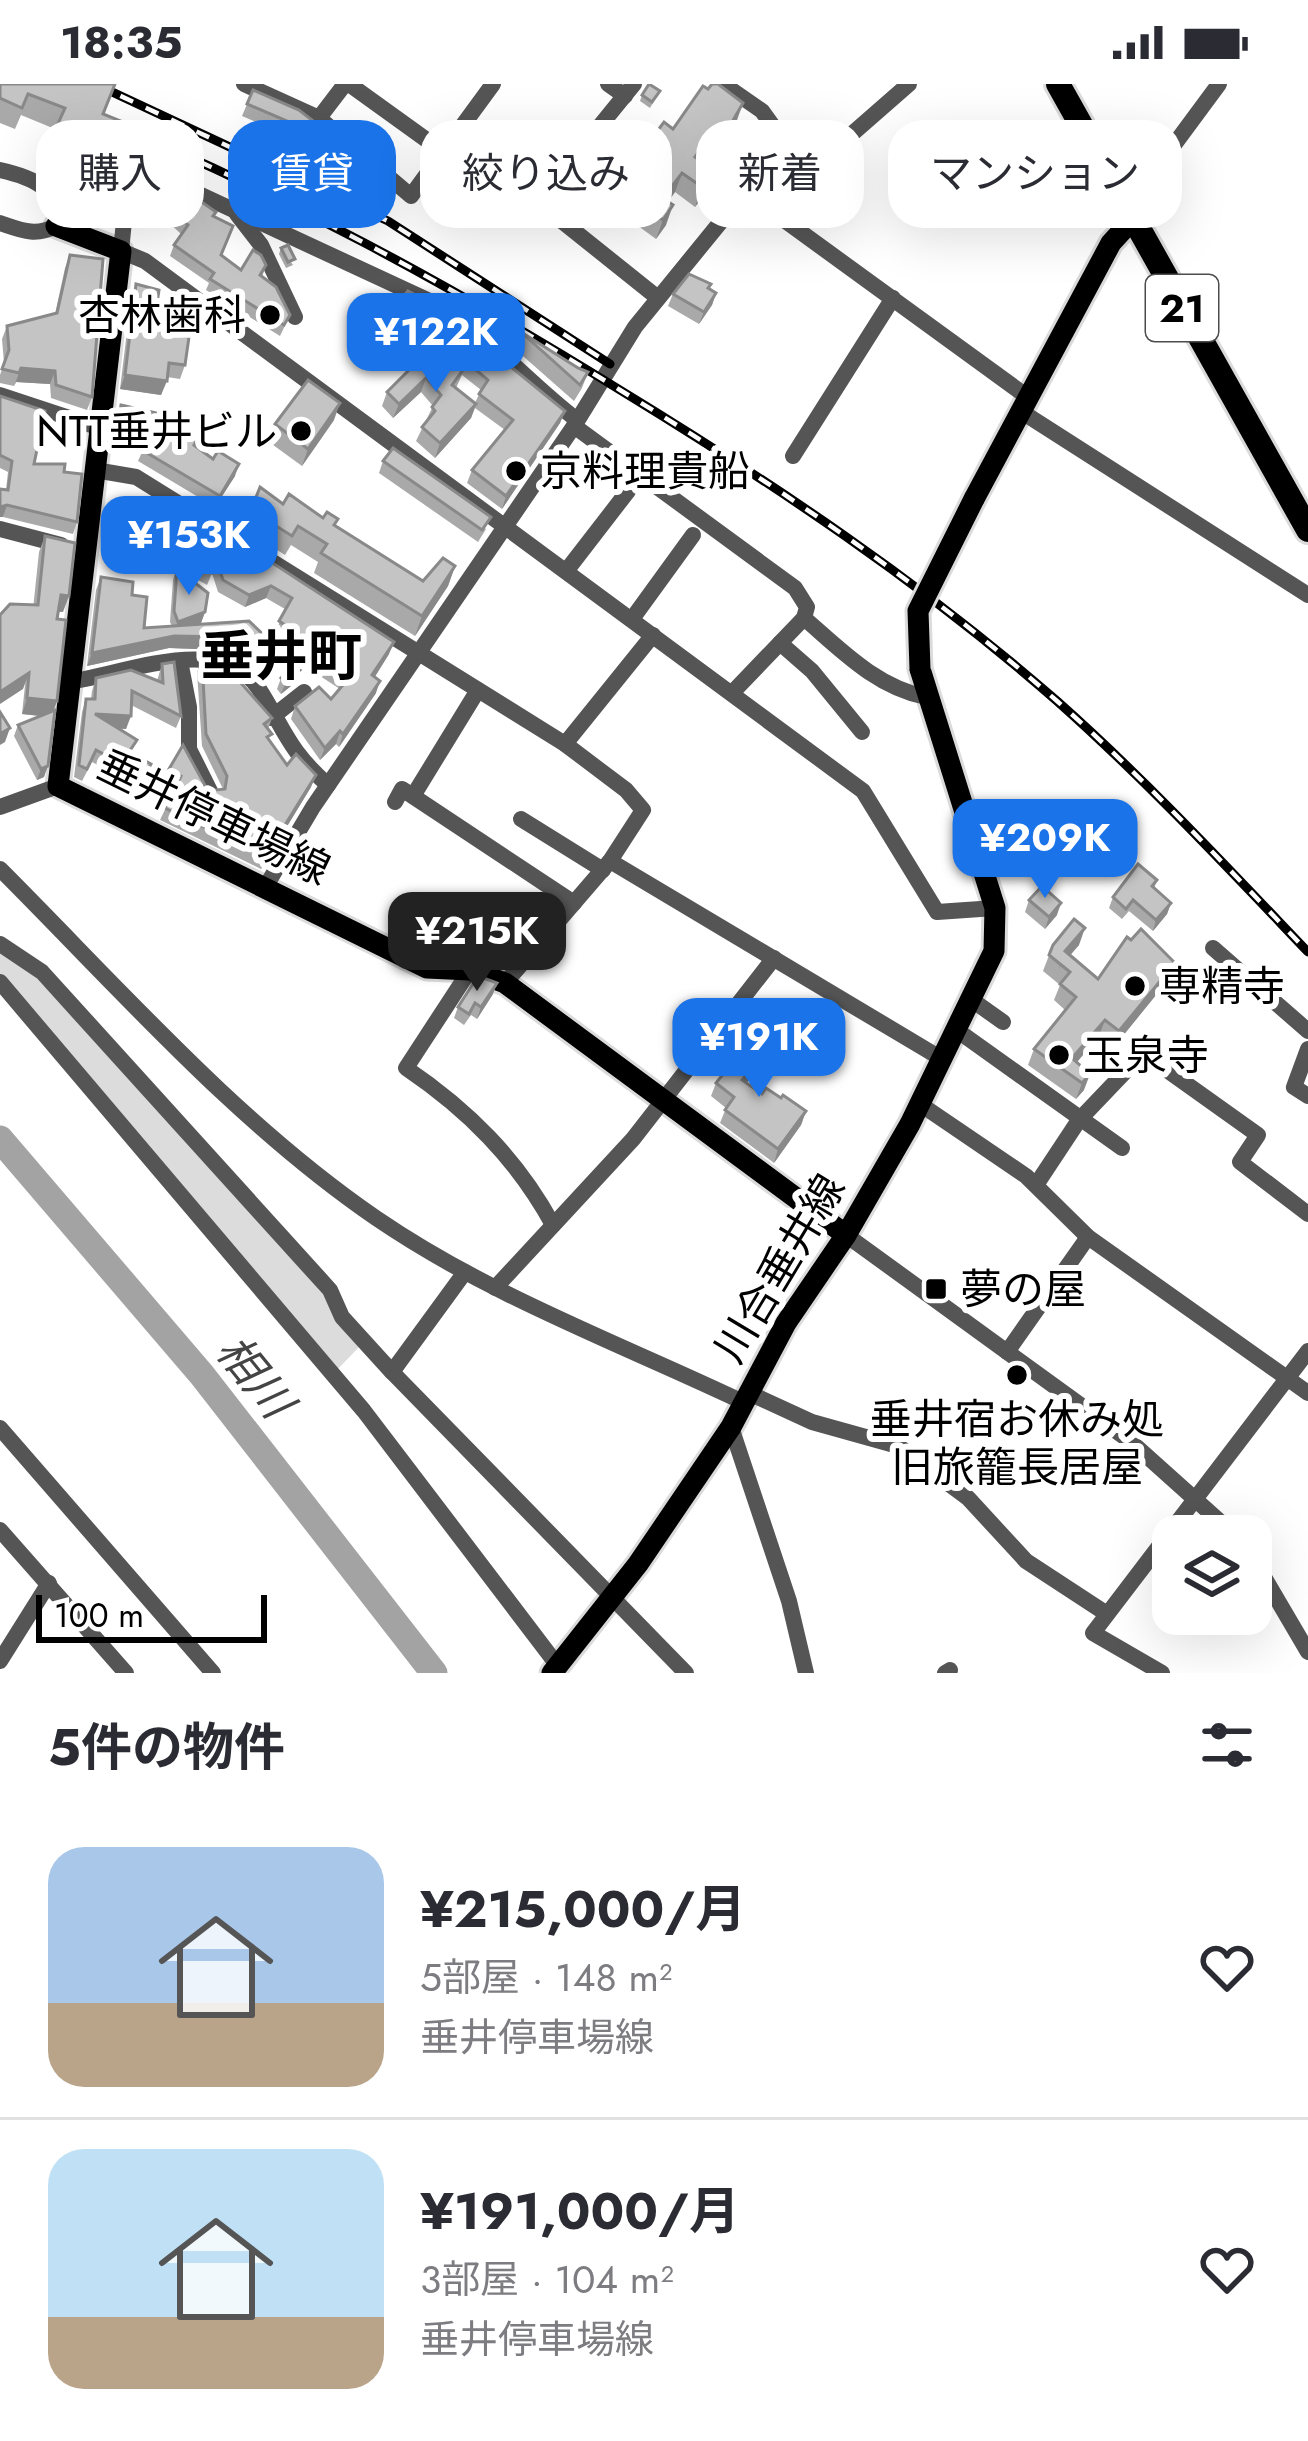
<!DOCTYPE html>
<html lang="ja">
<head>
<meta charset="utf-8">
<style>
  :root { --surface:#fff; --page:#f7f7f7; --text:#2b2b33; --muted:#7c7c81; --line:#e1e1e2; --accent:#1a73e8 }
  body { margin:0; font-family:Jost,"Noto Sans JP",sans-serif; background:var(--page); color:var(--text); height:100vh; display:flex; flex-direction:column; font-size:45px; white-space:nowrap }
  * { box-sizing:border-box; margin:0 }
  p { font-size:39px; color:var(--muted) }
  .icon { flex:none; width:66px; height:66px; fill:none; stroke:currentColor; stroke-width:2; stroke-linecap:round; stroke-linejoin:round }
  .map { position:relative; height:1589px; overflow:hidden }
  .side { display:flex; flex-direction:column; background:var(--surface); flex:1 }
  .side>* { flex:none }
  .banner { position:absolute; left:36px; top:36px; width:1236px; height:108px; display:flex; gap:24px }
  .controls { position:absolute; left:1152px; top:1431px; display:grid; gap:24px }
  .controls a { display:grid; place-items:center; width:120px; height:120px; border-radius:24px; background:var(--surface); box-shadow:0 12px 48px #0002; font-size:60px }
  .scale { position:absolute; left:36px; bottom:30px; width:231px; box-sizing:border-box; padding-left:12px; border:6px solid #000; border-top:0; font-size:33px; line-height:42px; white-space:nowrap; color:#000; -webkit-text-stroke:9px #fff; paint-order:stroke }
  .price { position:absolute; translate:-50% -102px; padding:0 27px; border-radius:24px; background:var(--accent); color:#fff; font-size:39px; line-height:78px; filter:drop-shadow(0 3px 6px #0008) }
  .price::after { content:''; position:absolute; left:50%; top:72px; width:36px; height:27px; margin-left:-18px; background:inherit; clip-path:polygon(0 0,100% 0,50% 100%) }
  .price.current { background:#222; color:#fff }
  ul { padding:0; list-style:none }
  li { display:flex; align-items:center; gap:36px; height:300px; padding:0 48px }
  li+li { border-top:3px solid var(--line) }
  li span { display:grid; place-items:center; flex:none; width:336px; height:240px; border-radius:36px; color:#555 }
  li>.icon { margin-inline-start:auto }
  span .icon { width:144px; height:144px; fill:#fffc; stroke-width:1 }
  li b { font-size:51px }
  h2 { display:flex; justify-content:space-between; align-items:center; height:144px; padding:0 48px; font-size:51px }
  .tag { padding:0 42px; border-radius:36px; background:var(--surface); box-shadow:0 12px 48px #0002; font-size:42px; line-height:108px }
  .tag.current { background:var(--accent); color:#fff }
  .status { display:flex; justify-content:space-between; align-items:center; height:84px; padding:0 60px; background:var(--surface); direction:ltr }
  .status svg { height:33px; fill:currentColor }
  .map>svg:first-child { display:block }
  .green { fill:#dcdcdc }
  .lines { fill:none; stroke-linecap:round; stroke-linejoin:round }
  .river { stroke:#a3a3a3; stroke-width:27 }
  .major-casing { stroke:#dbdbdb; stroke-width:27 }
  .highway-casing { stroke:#dbdbdb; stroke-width:30 }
  .minor { stroke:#555; stroke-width:16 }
  .major { stroke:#000; stroke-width:21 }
  .highway { stroke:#000; stroke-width:24 }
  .rail-casing { stroke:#000; stroke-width:9 }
  .rail { stroke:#fff; stroke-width:4.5; stroke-dasharray:14; stroke-linecap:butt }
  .major-bridge-casing { stroke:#dbdbdb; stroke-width:27; stroke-linecap:butt }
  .major-bridge { stroke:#000; stroke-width:21 }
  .wall { fill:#a9a9a9; fill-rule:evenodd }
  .shaded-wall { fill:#898989 }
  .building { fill:#c4c4c4; stroke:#898989; stroke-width:3 }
  .poi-dot { fill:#000; stroke:#fff; stroke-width:4.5 }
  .labels { text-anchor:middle; stroke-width:12; stroke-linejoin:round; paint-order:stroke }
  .shield { fill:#fff; stroke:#4c4c4c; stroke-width:3 }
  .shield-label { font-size:39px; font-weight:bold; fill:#000 }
  .poi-label { font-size:42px; fill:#000; stroke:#fff; text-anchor:start }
  .street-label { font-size:42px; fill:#000; stroke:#fff }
  .water-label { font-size:45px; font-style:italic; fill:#444; stroke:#fff }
  .district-label { font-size:54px; font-weight:bold; fill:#000; stroke:#fff }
</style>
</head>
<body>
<div class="status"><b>18:35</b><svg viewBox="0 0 49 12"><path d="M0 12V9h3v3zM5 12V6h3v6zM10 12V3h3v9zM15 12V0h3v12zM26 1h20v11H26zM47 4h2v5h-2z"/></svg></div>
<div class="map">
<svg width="1308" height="1589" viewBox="0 0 1308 1589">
  <rect width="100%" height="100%" fill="#fff"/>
  <path class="green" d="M0,865L43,892L322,1204L361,1261L335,1288L0,892Z"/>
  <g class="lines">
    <path class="river" d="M0,1055L202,1291L434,1589"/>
    <g class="major-casing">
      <g id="major">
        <path d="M56,142L121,167L58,702L427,884L470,886L505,899L846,1151"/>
        <path d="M974,415L1111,159L1133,135"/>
        <path d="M552,1589L638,1480L731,1343L786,1239L846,1151L910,1040L994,867L995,824L920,585"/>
      </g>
    </g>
    <g class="highway-casing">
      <path id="highway" d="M1058,0L1308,446"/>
    </g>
    <g class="minor">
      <path d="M244,0L319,34L345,0"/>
      <path d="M349,0L442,67"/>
      <path d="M608,0L625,12"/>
      <path d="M634,0L538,118L658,214"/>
      <path d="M319,34L411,112L493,0"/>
      <path d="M454,52L538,118"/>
      <path d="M776,74L805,91L909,0"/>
      <path d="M0,86C32,93 62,105 56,142C35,153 21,146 0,139"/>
      <path d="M747,109L1029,314"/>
      <path d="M1123,115L1148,96L1219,0"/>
      <path d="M237,130L261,161L295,233"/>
      <path d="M0,311L100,344"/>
      <path d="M1022,328L1308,511"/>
      <path d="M577,336C528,299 489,251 436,220L130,78L121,167L145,177L863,707L937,828L995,824"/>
      <path d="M574,342L795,504L807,523L804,534"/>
      <path d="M793,372L893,214"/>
      <path d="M95,386L136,393L565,660L626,706L643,726L610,777L505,899"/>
      <path d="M0,445L61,461"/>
      <path d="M567,486L628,407"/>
      <path d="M632,535L693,451"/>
      <path d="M780,559L812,587L862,648"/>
      <path d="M180,577L189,623V665L211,709"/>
      <path d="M68,598C123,591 221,547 259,605C285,646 288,666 328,701"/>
      <path d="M732,609L804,534C841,566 876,603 926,613"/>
      <path d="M271,634L304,608"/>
      <path d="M565,660L653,551"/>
      <path d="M413,712L478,606"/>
      <path d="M395,718L402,705L574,819"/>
      <path d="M0,723L58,702"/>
      <path d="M521,735L603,786"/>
      <path d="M610,777L942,975"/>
      <path d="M0,785C120,905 236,1038 376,1134C490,1212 621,1260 745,1319"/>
      <path d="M266,802L313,723L574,342L635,243L785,59L762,27L723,0"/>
      <path d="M0,860L42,888L330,1206L342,1233L392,1288L686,1589"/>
      <path d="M1213,864L1308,947"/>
      <path d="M470,886L406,984C468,1026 517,1075 553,1141"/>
      <path d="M0,898L364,1327L558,1582"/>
      <path d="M972,916L1003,938"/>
      <path d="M958,947L1122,1064"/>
      <path d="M1308,965L1294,1003L1308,1012"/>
      <path d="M920,1020L1026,1092L1088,1153L1308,1309"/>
      <path d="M1036,1101L1079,1036L1143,969L1258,1051L1240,1078L1308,1130"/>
      <path d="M846,1151L1130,1357L1236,1452"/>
      <path d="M495,1204L633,1055L774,874"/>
      <path d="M1007,1268L1088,1153"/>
      <path d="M392,1288L465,1188"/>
      <path d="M749,1309L812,1338L898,1362L968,1414L1026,1477L1107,1530"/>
      <path d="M731,1343L789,1517L806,1589"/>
      <path d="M0,1344L213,1589"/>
      <path d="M0,1446L126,1589"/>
      <path d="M1251,1471L1308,1568"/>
      <path d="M0,1577L49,1499"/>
      <path d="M945,1589L950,1586"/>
      <path d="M1162,1589L1093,1549L1308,1267"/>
    </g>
    <use href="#major" class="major"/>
    <use href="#highway" class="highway"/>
    <g class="rail-casing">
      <g id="rail">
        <path d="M95,0L388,137L610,280"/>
        <path d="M96,33C280,108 452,202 620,306C774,400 921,498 1057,617C1146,696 1226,782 1308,868"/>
      </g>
    </g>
    <use href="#rail" class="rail"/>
    <g class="major-bridge-casing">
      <path id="major-bridge" d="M920,585L918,527L974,415"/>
    </g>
    <use href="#major-bridge" class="major-bridge"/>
  </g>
  <g class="wall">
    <path d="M0,0L104,30L128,40L111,82L73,67L66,73L48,65L55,45L21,31L15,45L0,39Z"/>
    <path d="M253,6L329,65L322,76L289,52L242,32Z"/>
    <path d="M660,7L650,24L640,17L642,11Z"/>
    <path d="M736,39L717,72L706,68L700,77L707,107L695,123L675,108L668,118L666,141L656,155L630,136L637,116L653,99L636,86L643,66L673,45Z"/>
    <path d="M578,82L603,94L593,107L574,94Z"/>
    <path d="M170,125L214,133L222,171L241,186L266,181L262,193L290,231L280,252L206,206L209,199L170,172L174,161L181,150L166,136Z"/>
    <path d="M281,164L293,181L286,184L279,170Z"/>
    <path d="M70,171L92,313L87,326L51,314L50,300L16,298L14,302L0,299V291L4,279L2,255L7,242L55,230L65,184Z"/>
    <path d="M136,200L173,250L185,281L180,295L167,293L161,311L120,305L131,214Z"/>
    <path d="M711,200L710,204L716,209L712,221L699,240L668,222L673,210Z"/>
    <path d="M404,212L440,238L421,262L408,250L413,237L400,223Z"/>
    <path d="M521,248L578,284L588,288L582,304L574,317L515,265Z"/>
    <path d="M462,274L565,327L560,339L502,425L467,399L472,386L505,346L475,324L471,334L435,374L416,357L433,322L421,308L393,334L382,322L387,308L440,284L459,282ZM462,291L481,306L475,319L456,304Z"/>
    <path d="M0,312L34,380L64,388L77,438L73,450L3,433L8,388L0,384Z"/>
    <path d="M121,321L200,351L196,363L235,392L215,423L138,377L147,357L114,353L117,332Z"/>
    <path d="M334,336L302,382L269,358L275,340Z"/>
    <path d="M383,377L486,445L478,458L379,389Z"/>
    <path d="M260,403L283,420L323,434L338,435L335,442L423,497L455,482L448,502L415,552L314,489L318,478L291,461L285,471L244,445Z"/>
    <path d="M167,419L208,438L206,446L389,570L375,593L376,609L339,663L336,660L320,676L291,635L295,622L331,615L340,605L300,579L302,567L275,549L285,525L266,514L245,523L218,508L212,489L207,501L186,489L185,491L205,528L201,539L195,541L271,558L266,571L253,581L242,571L223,566L169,564L87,582L96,506L101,493L132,511L144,544L172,542L170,538L173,496L175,489L156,473L157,466L127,461L137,421L165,425Z"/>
    <path d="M107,435L129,453L124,465L101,461L103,447Z"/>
    <path d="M45,452L63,528H58L57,535V617L53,626L44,693L37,696L14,652L18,641L40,632L22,630L39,468Z"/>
    <path d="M202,576L227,593L244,591L241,599L272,634L268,645L269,656L287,681L311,703L261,785L160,736L175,704L165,697L169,685L208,707L223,705L202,662L197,588Z"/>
    <path d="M162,580L181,632L176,644L131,621L126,645L118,644L132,669L151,680L133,718L115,709L121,693L92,678L82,697L74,693L82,628L86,615H91L92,607L96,594L157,597Z"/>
    <path d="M281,594L296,598L281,610L277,605Z"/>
    <path d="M1157,796L1154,805L1171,819L1167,830L1153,847L1129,827L1122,835L1109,824L1113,813Z"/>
    <path d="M1029,816L1057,831L1045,845L1025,828Z"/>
    <path d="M1053,861H1079L1070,871L1098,895H1169L1113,964L1099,952L1077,978L1084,1006L1076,1015L1028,981L1034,965L1065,926L1054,916L1060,901L1043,887Z"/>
    <path d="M493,910L477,935L471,931L464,941L454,934L458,923Z"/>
    <path d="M766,966L762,979L746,999L762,1010L781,1014L806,1027L801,1041L774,1079L720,1039L726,1024L711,1012L716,999Z"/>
  </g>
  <g class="shaded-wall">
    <path d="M743,19L736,39L717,72L724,52Z"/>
    <path d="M81,45L73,67L66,73L74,52Z"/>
    <path d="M714,48L706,68L688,93L695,73Z"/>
    <path d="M714,87L707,107L695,123L702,103Z"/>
    <path d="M682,89L675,108L656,134L663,114Z"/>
    <path d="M144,100L171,102L167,114L139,112Z"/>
    <path d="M673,121L666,141L656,155L663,136Z"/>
    <path d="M716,209L712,221L699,240L704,228Z"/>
    <path d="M444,226L440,238L421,262L425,250Z"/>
    <path d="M21,284L55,287L50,300L16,298L14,302Z"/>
    <path d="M125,291L167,297L161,311L120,305Z"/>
    <path d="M426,294L421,308L393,334L399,320Z"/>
    <path d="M340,319L334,336L302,382L308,365Z"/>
    <path d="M476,320L471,334L435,374L440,359Z"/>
    <path d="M565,327L560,339L502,425L506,412Z"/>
    <path d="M118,341L154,346L150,357L114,353Z"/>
    <path d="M239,380L235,392L215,423L220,412Z"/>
    <path d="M7,421L3,433H0V423Z"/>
    <path d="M455,482L448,502L415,552L422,532Z"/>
    <path d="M271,502L266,514L245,523L249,511Z"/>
    <path d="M61,511L69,512L63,528L55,527Z"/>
    <path d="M205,528L201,539L174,548L178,538Z"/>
    <path d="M174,552L228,553L223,566L169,564L87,582L92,569Z"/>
    <path d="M271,558L266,571L253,581L258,568Z"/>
    <path d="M394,558L389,570L368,603L372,591Z"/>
    <path d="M300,586L296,598L281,610L286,598Z"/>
    <path d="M29,589L23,605L0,620V608Z"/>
    <path d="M380,597L376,609L339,663L343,650Z"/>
    <path d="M27,614L57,617L51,633L22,630Z"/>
    <path d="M95,630L131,632L126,645L90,643Z"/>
    <path d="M10,644L5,658L0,661V650Z"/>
    <path d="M340,647L336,660L320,676L325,664Z"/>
    <path d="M48,682L44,693L37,696L41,685Z"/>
    <path d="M316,691L311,703L261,785L265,773Z"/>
    <path d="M1061,819L1057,831L1045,845L1049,833Z"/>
    <path d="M1171,819L1167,830L1153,847L1156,836Z"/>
    <path d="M1085,844L1079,861L1059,884L1065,867Z"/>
    <path d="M1175,879L1169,895L1113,964L1119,947Z"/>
    <path d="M497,899L493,910L477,935L481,923Z"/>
    <path d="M1105,936L1099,952L1066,991L1072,974Z"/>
    <path d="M766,966L762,979L738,1010L742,996Z"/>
    <path d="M1090,990L1084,1006L1076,1015L1082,999Z"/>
    <path d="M806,1027L801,1041L774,1079L778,1065Z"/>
  </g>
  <g class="building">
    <path d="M0,0H115L103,30L128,40L119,60L81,45L74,52L56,44L65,24L28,10L22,24L0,14Z"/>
    <path d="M649,0L660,7L652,18L642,11Z"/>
    <path d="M712,0H718L743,19L724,52L714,48L695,73L714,87L702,103L682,89L663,114L673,121L663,136L637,116L666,84L643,66L664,38L673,45L703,2L708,5Z"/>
    <path d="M253,6L299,26L334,53L326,64L294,40L247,20Z"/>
    <path d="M589,69L607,82L597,96L578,82Z"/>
    <path d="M145,85L171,98V102L144,100Z"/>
    <path d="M182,104L216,128L213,132L233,142L221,171L241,186L253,166L261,171L266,181L260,191L276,203L290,231L284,241L210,195L214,189L174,161L188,141L170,125Z"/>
    <path d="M288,161L295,175L288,178L281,164Z"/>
    <path d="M70,171L103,175L92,313L56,301L55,287L21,284L19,289L2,285L9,266L7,242L57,229Z"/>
    <path d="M689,190L711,200L708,204L716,209L704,228L673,210Z"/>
    <path d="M136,200L159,206L156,226L177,229L173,250L189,253L185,281L169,279L167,297L125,291Z"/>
    <path d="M408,207L444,226L425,250L412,238L421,229L404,212Z"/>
    <path d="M521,248L578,284L588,288L580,301Z"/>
    <path d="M478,256L565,327L506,412L472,386L513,336L479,310L488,296L462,274Z"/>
    <path d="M425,270L440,284L449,274L463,286L452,301L476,320L440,359L422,343L435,327L432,323L441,311L426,294L399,320L387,308Z"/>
    <path d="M308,296L340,319L308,365L275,340Z"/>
    <path d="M0,312L45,327L34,380H65L64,388L82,390L77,438L7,421L0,423V405L8,406L12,377L0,371Z"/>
    <path d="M121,321L156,329L178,343L181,338L200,351L194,361L213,375L218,367L239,380L220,412L142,366L154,346L118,341Z"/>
    <path d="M393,364L491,433L482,446L383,377Z"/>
    <path d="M260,403L283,420L289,410L323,434L327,428L338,435L334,441L423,497L443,474L455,482L422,532L321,469L327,460L298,442L292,452L251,426Z"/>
    <path d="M167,419L180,420L208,438L204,445L230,460L234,454L394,558L372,591L380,597L343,650L340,647L325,664L295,622L319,603L331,615L348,595L304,566L306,555L279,537L292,514L271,502L249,511L223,496L215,472L212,489L191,477L187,482L161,461L162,454L132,448L137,421L166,426Z"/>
    <path d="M107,435L132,439L129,453L106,449Z"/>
    <path d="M45,452L75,459L69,512L61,511L57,535L66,536L57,617L27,614L29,589L0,608V531L10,520L38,521Z"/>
    <path d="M177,485L208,509L205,528L178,538L174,527Z"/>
    <path d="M101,493L133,498L132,511L147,513L144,544L249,537L271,558L258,568L247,558L228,553L174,552L92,569Z"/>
    <path d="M202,576L227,593L233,583L239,586L244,591L240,598L272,634L264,640L272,650L267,653L287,681L296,670L316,691L265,773L165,724L181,692L169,685L183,661L208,707L225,705L227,692L206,650Z"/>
    <path d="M174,578L181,632L132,607L131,632L95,630L137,656L129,668L151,680L137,706L120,697L127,682L96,666L87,685L79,681L86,615H95L96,594L131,586L163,599L162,580Z"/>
    <path d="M294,581L300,586L286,598L281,594Z"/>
    <path d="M55,626L48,682L41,685L18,641Z"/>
    <path d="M0,628L10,644L0,650Z"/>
    <path d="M1138,780L1157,796L1152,802L1171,819L1156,836L1133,816L1126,825L1113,813Z"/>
    <path d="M1042,802L1061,819L1049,833L1029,816Z"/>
    <path d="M1074,835L1085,844L1065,867L1098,895L1127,853L1131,856L1141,845L1175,879L1119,947L1105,936L1072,974L1090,990L1082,999L1034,965L1076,913L1060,900L1070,888L1049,871L1053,861Z"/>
    <path d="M478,892L497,899L481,923L475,919L469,930L458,923Z"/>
    <path d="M752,954L766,966L742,996L762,1010L766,1004L781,1014L783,1011L806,1027L778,1065L725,1026L734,1013L716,999Z"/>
  </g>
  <g class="poi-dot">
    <circle cx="270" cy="231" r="12"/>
    <circle cx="301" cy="347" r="12"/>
    <circle cx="516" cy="387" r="12"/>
    <circle cx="1135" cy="902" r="12"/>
    <circle cx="1059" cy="971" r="12"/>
    <rect x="924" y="1193" width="24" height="24" rx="6"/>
    <circle cx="1017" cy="1291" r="12"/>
  </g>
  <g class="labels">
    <rect class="shield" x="1146" y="191" width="72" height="66" rx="9"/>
    <g class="shield-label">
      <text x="1182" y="238">21</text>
    </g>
    <g class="poi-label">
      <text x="246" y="246" text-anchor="end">杏林歯科</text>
      <text x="277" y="362" text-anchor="end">NTT垂井ビル</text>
      <text x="540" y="402">京料理貴船</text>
      <text x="1159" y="917">専精寺</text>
      <text x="1083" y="986">玉泉寺</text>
      <text x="960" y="1220">夢の屋</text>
      <text x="1017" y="1350" text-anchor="middle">垂井宿お休み処<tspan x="1017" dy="48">旧旅籠長居屋</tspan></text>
    </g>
    <g class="street-label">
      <text transform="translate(214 733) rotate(26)" y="15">垂井停車場線</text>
      <text transform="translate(779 1184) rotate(-59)" y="15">川合垂井線</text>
    </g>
    <g class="water-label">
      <text transform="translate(255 1292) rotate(51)" y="16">相川</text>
    </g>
    <g class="district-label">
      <text x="281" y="591">垂井町</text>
    </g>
  </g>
</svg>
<div class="controls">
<a><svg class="icon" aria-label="layers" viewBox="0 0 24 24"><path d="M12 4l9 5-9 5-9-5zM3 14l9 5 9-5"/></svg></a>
</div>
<div class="scale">100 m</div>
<b class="price" style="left:436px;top:311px">¥122K</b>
<b class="price" style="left:189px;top:514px">¥153K</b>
<b class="price" style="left:1045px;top:817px">¥209K</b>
<b class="price current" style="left:477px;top:910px">¥215K</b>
<b class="price" style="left:759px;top:1016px">¥191K</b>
<div class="banner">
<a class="tag">購入</a>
<a class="tag current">賃貸</a>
<a class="tag">絞り込み</a>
<a class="tag">新着</a>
<a class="tag">マンション</a>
</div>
</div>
<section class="side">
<h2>5件の物件<svg class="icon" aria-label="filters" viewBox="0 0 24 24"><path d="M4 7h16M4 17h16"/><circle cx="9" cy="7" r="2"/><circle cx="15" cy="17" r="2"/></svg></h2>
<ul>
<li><span style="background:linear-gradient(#a9c7e8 65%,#b9a48a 0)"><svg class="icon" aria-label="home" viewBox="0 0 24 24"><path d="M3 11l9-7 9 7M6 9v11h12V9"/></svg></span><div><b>¥215,000/月</b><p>5部屋 · 148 m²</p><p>垂井停車場線</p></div><svg class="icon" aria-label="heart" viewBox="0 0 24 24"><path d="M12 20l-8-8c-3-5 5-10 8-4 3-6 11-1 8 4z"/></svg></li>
<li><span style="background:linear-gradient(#bfe0f5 70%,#b9a48a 0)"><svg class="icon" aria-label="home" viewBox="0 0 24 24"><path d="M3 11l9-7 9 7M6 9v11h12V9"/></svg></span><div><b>¥191,000/月</b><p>3部屋 · 104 m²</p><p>垂井停車場線</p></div><svg class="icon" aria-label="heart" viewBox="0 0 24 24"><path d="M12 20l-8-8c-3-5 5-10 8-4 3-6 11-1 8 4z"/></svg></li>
</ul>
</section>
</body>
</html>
